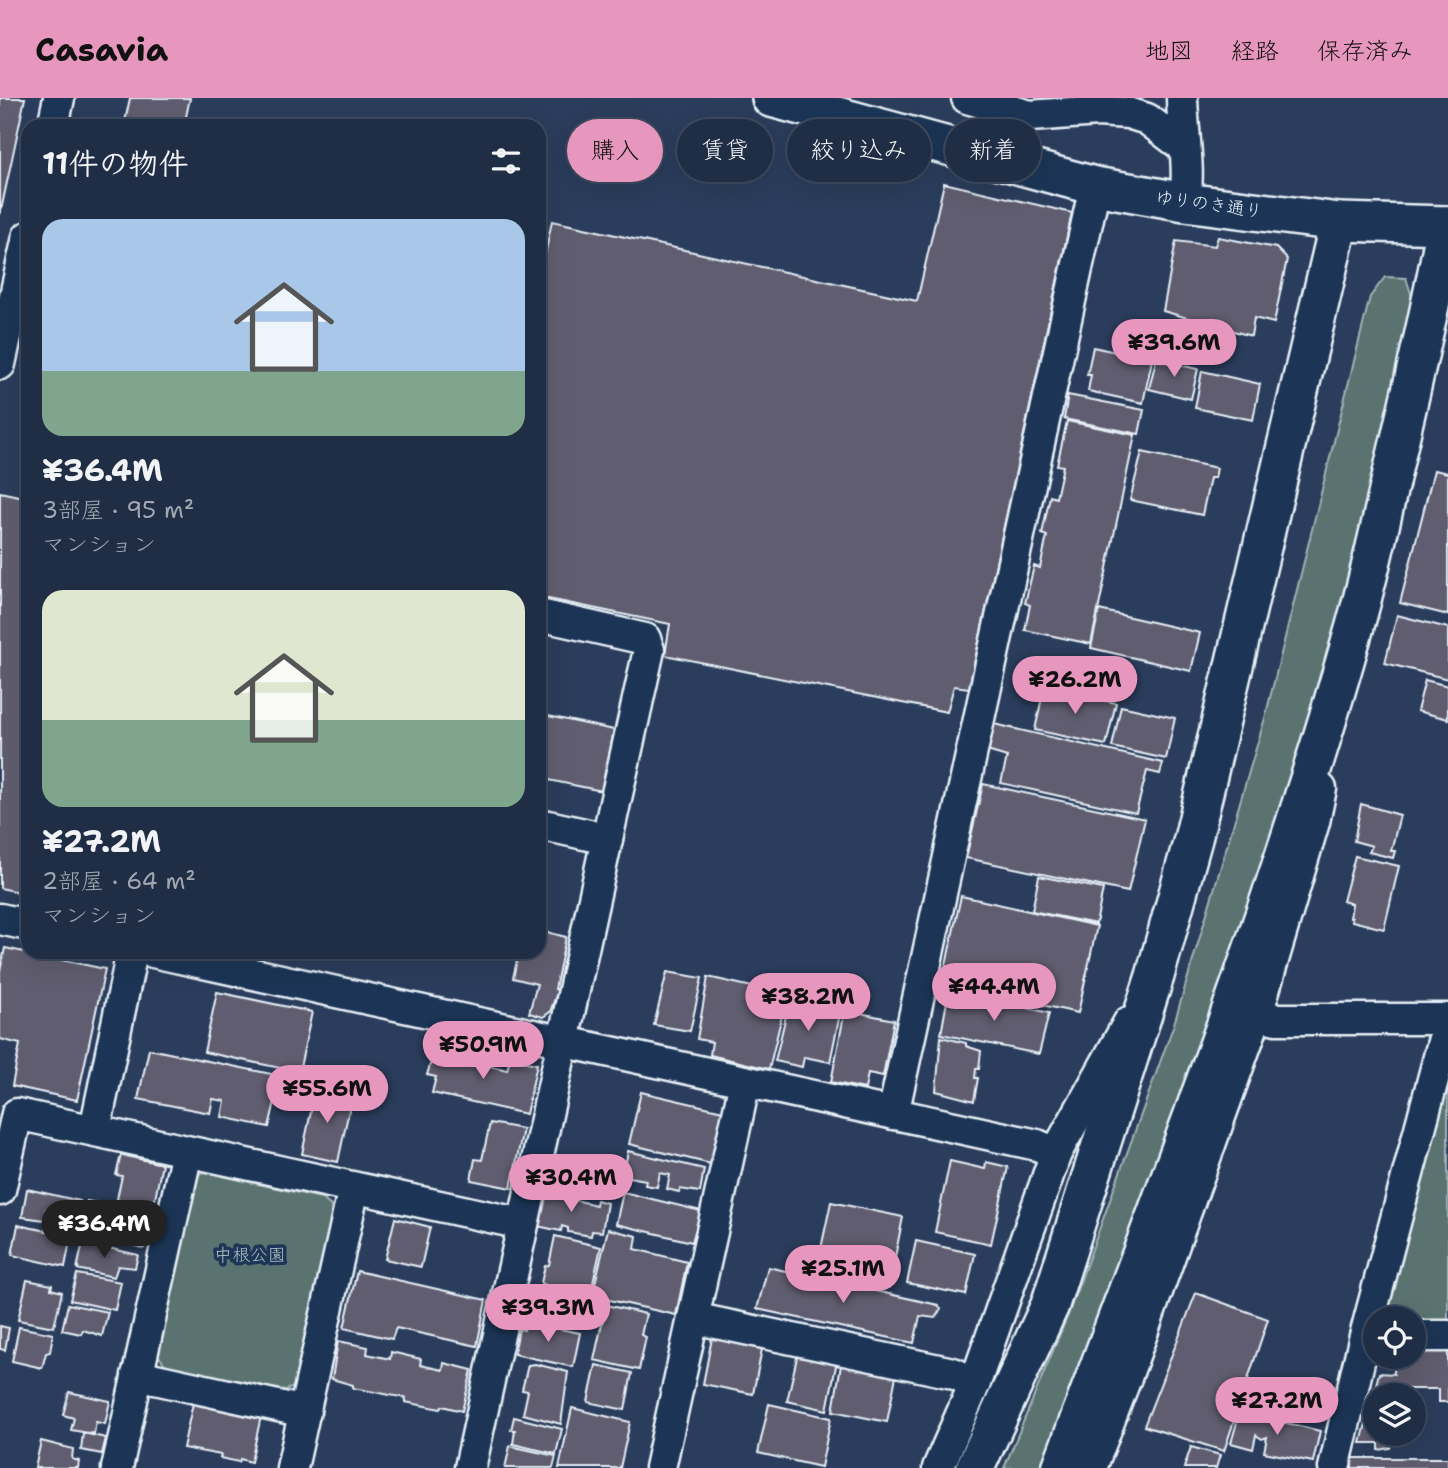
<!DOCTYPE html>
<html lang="ja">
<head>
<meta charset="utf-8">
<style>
  :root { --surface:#202e45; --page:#28364c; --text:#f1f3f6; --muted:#a2a8b3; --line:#3d4a5e; --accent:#e797bd }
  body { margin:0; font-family:"Shantell Sans","Klee One",sans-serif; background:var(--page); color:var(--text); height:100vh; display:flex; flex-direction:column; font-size:26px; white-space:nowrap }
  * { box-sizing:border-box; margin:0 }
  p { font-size:23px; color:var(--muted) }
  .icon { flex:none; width:38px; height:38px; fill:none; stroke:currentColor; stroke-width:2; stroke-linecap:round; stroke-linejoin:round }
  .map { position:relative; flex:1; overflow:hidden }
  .sheet { position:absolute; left:21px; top:21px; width:525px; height:840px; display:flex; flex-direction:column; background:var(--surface); border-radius:21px; box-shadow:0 7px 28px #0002,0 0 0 2px var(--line) }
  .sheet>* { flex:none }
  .guide { position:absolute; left:567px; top:21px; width:665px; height:63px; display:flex; gap:14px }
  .controls { position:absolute; left:1363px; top:1208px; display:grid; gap:14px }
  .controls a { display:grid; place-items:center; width:63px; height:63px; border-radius:50%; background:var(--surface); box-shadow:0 7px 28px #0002,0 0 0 2px var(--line); font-size:35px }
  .price { position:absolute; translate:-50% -60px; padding:0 16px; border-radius:24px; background:var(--accent); color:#111; font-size:23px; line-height:46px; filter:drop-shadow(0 2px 4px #0008) }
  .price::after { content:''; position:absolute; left:50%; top:42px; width:21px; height:16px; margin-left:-10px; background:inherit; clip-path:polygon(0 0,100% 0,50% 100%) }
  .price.active { background:#222; color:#fff }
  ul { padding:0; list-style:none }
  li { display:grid; align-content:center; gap:14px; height:371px; padding:0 21px }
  li span { display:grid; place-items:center; height:217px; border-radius:21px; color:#555 }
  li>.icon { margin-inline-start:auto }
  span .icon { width:126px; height:126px; fill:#fffc; stroke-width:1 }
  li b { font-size:30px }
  h2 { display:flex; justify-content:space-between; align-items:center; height:84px; padding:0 21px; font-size:30px }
  .tag { padding:0 24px; border-radius:32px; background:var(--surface); box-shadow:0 7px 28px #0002,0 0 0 2px var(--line); font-size:24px; line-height:63px }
  .tag.active { background:var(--accent); color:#111 }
  header { display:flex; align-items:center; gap:42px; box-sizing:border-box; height:98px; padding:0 35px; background:var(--accent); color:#111 }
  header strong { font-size:33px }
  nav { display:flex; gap:38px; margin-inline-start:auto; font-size:24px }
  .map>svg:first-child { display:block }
  .green { fill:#5a7370; stroke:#a1b2b4; stroke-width:2 }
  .building { fill:#615d70; stroke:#e8f1f8; stroke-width:2 }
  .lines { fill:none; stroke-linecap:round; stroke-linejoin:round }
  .minor-casing { stroke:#e8f1f8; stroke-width:35 }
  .tertiary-casing { stroke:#e8f1f8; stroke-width:42 }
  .minor { stroke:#1d3557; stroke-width:30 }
  .tertiary { stroke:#1d3557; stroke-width:37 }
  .labels { text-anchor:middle; stroke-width:7; stroke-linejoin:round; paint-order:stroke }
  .street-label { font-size:18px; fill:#e8f1f8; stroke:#1d3557 }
  .park-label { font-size:18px; fill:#afbfc2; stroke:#1d3557 }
</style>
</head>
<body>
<header>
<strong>Casavia</strong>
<nav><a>地図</a><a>経路</a><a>保存済み</a></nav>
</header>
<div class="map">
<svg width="1448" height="1370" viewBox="0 0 1448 1370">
  <rect width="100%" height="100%" fill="#2b3d5c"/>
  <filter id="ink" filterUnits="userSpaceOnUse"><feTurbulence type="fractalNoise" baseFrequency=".0143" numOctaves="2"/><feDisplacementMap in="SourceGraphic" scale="14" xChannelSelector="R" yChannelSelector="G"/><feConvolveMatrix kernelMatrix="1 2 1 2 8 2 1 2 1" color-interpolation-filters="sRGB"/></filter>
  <g filter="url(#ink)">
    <g class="green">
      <path d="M1385,179L1406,180L1414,205L1353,472L1323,584L1245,825L1109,1200L1041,1370H1004L1068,1217L1174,926L1265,620L1370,199Z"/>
      <path d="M1448,975V1224H1414V1220H1403L1387,1205Z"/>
      <path d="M204,1074L321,1100L331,1108V1119L294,1289L280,1294L172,1275L157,1256L194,1078Z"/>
    </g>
    <g class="building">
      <path d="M0,0H25L0,117Z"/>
      <path d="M130,0H190L184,28H124Z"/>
      <path d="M944,85L1072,115L969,590L954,588L947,614L665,557L670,526L539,499V186L552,123L917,203Z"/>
      <path d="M1218,139L1276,150L1287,161L1274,225L1254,220L1251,238L1163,213L1176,143L1215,148Z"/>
      <path d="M1093,249L1152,262L1143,305L1088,293L1091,277H1087Z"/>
      <path d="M1156,262L1198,271L1191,301L1149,291Z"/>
      <path d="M1202,273L1260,286L1253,322L1195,310Z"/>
      <path d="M1068,297L1144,312L1139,336L1064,321Z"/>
      <path d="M1067,323L1135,337L1091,546L1025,532L1030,507L1025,505L1034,468L1040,470L1047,438L1042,436L1050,398L1056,400L1063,368L1057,367Z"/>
      <path d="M1142,354L1217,370L1215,380H1210L1202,417L1130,402Z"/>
      <path d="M1434,372L1448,375V517L1400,505Z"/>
      <path d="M0,394L28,400V796L0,790Z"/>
      <path d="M1099,512L1200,535L1191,573L1091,550Z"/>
      <path d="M1397,517L1448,530V581L1385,565Z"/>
      <path d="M1425,582L1448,588V621L1417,613Z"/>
      <path d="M1044,590L1116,605L1106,647L1035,632Z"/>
      <path d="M1121,608L1175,620L1166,661L1112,649Z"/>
      <path d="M539,616L614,632L602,693L539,680Z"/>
      <path d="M994,626L1163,665L1160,676L1147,673L1136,715L1001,685L1007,659L987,653Z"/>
      <path d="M983,686L1145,721L1128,794L966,760Z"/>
      <path d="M1361,706L1400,717L1391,753H1395L1393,760L1369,754L1372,748L1354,743Z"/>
      <path d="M1355,758L1399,768L1384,831L1352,823V820H1350L1352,806L1343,803Z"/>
      <path d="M1039,778L1103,791L1096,826L1032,813Z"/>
      <path d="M961,798L1097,828L1078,915L942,885Z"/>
      <path d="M539,832L566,839L555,891L558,892L550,914L543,919L529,915L537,886L513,880L519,854H539Z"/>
      <path d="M5,850L105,871L77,1002L12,988L20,946L0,941V873Z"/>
      <path d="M667,874L702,880L690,933L654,927Z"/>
      <path d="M708,879L787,897L769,971L710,957L712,944L697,941Z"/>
      <path d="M949,892L1049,915L1039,956L941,936Z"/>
      <path d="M217,894L312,914L299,974L204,954Z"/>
      <path d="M790,901L841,911L830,964L804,959L802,969L775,963Z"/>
      <path d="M845,912L894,922L883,978L868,975L865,991L831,984Z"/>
      <path d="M941,939L966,945V948L981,953L979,971H976L975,980H978L974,1003L936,993Z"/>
      <path d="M447,948L472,953L470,963L507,972L510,961L537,966L526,1016L432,995L436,979L427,977L433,957L445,959Z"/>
      <path d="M149,951L281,978L269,1029L222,1019L225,1003L213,1001L210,1015L138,1001Z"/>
      <path d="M316,990L352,998L338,1064L302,1056Z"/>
      <path d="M641,994L723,1013L711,1066L629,1046Z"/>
      <path d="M490,1025L523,1031L511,1090L471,1082L475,1061L482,1062Z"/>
      <path d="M628,1053L704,1071L700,1094L680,1091L679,1094L667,1091L670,1077L660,1075L657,1089L645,1087L646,1082L623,1078Z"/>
      <path d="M121,1057L162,1066L153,1111L124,1105L117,1101L122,1078L116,1077Z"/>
      <path d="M950,1063L985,1071L986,1064L1008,1069L991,1146L935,1134Z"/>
      <path d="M547,1089L570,1095V1101L596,1107L597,1102L607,1105L602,1134L592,1133L591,1138L568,1134V1130L562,1128L561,1133L537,1128Z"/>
      <path d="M27,1091L80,1103L77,1118L46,1111L45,1122L22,1119Z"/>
      <path d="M623,1094L701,1113L692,1144L616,1126Z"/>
      <path d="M87,1103L151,1116L144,1150L121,1145L122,1137L103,1133L102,1141L81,1136Z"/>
      <path d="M831,1104L903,1119L889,1189L816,1174Z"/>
      <path d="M395,1120L430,1129L421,1169L385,1161Z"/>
      <path d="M18,1127L71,1138L65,1169L12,1157Z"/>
      <path d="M608,1131L637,1138L635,1151L687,1164L676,1217L592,1198Z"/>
      <path d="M555,1138L601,1149L587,1212L550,1203L552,1190L541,1185L545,1168L549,1167Z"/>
      <path d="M916,1143L975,1156L966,1197L907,1185Z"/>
      <path d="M83,1144L138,1157L135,1170L118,1168L114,1179L77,1171Z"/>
      <path d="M768,1169L938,1207L941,1211L935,1220L920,1218L914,1245L757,1211Z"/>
      <path d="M357,1173L486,1202L477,1248L396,1230L392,1241L344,1230Z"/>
      <path d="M77,1176L121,1184L115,1212L70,1202Z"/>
      <path d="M27,1182L52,1187L51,1191L62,1194L54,1229L18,1222Z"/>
      <path d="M1196,1195L1268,1221L1224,1353L1144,1328Z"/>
      <path d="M68,1206L108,1214L102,1238L83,1232L81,1236L62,1232Z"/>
      <path d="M606,1207L646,1216L641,1237L646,1239L639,1272L594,1262Z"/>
      <path d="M525,1224L580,1235L573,1269L514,1256L519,1231L524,1232Z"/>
      <path d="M0,1228L9,1230L5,1252L0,1251Z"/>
      <path d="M19,1229L53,1236L50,1254L46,1255L42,1270L12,1263Z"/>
      <path d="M712,1240L762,1251L753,1296L703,1286Z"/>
      <path d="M338,1243L368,1249L367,1256L390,1261L391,1254L421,1261L420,1267L443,1272L444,1265L472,1272L462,1313L442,1308L440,1311L405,1304L406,1300L353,1290V1287L332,1281Z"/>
      <path d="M1414,1249H1448V1304H1439V1291H1406L1404,1297H1376V1335H1394L1390,1350L1379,1352V1345H1361L1379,1275L1394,1276V1258H1414Z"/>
      <path d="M798,1255L837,1263L827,1312L787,1303Z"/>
      <path d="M535,1266L568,1274L561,1326L523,1316L528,1293L522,1292L528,1267Z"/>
      <path d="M596,1267L632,1275L625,1312L588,1304Z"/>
      <path d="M841,1267L896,1278L887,1324L833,1313Z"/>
      <path d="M69,1294L110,1303L105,1326L96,1324L94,1336L71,1332L74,1320L63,1317Z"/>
      <path d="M193,1305L261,1318L251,1364L240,1361L239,1364L220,1360L221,1357L183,1350Z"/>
      <path d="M769,1306L831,1320L821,1369L758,1355Z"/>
      <path d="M572,1310L630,1324L620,1370H559Z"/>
      <path d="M1240,1314L1320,1333L1313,1364L1264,1354L1267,1339L1262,1341L1256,1337L1253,1351L1231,1345Z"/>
      <path d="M514,1319L562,1331L556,1356L513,1346L515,1332H511Z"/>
      <path d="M83,1335L106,1340L102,1356L81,1352Z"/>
      <path d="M41,1343L73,1351L72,1361L79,1363L78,1370H35Z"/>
      <path d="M510,1348L556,1358L553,1370H505Z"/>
      <path d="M1191,1349L1220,1357L1216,1370H1184Z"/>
      <rect x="1352" y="1360" width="96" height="10"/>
    </g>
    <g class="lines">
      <g class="minor-casing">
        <g id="minor">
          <path d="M967,0L1030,18L1098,13L1128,15L1147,21L1184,49"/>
          <path d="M1182,0C1183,35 1190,70 1185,104"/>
          <path d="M53,28L59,0"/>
          <path d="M0,266L28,139"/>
          <path d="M539,517L645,541L649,552L607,741"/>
          <path d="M0,821L28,827"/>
          <path d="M153,854L1037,1047L1056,1055"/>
          <path d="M1257,916L1276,921H1448"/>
          <path d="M893,1016L1095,88"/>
          <path d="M95,1031L132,854"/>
          <path d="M0,1092L17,1016L522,1126"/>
          <path d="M693,1220L953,1275L975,1285"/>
          <path d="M1414,1238H1448"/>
          <path d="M137,1277L305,1314"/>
          <path d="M117,1370L187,1054"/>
          <path d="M292,1370L354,1090"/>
          <path d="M470,1370L607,741L539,726"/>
          <path d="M660,1370L745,984"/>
          <path d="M938,1370L975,1285L1056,1055L1129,924"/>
          <path d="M1091,1370L1127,1277L1257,916L1314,724L1321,691"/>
          <path d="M1334,1370L1365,1238L1448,925"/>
        </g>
      </g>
      <g class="tertiary-casing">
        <g id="tertiary">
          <path d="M771,0L1095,88L1185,104L1339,124L1448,127"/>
          <path d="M975,1370L1050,1207L1155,878L1193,741L1339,124"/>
          <path d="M1061,1370C1163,1096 1271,823 1351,542C1369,481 1382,419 1396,358C1414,281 1432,205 1446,127"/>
        </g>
      </g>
      <use href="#minor" class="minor"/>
      <use href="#tertiary" class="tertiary"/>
    </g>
  </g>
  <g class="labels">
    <g class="street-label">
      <text transform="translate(1209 106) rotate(8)" y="6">ゆりのき通り</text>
    </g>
    <g class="park-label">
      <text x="250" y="1163">中根公園</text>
    </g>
  </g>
</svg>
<div class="controls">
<a><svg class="icon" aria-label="locate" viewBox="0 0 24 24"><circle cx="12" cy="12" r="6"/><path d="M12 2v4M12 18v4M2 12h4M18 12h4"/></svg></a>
<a><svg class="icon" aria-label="layers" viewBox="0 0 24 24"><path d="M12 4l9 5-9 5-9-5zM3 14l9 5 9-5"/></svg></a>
</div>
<b class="price" style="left:1174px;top:281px">¥39.6M</b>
<b class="price" style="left:1075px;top:618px">¥26.2M</b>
<b class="price" style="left:994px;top:925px">¥44.4M</b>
<b class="price" style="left:808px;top:935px">¥38.2M</b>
<b class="price" style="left:483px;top:983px">¥50.9M</b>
<b class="price" style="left:327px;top:1027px">¥55.6M</b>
<b class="price" style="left:571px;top:1116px">¥30.4M</b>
<b class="price active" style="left:104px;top:1162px">¥36.4M</b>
<b class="price" style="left:843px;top:1207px">¥25.1M</b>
<b class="price" style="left:548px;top:1246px">¥39.3M</b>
<b class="price" style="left:1277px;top:1339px">¥27.2M</b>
<div class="guide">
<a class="tag active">購入</a>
<a class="tag">賃貸</a>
<a class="tag">絞り込み</a>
<a class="tag">新着</a>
</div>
<section class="sheet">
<h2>11件の物件<svg class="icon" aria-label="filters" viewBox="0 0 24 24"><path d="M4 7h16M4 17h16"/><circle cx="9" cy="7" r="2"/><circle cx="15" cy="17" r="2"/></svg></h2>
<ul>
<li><span style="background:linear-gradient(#a9c7e8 70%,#7fa58c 0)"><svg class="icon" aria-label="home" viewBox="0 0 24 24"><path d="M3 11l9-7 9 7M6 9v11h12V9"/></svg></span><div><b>¥36.4M</b><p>3部屋 · 95 m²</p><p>マンション</p></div></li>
<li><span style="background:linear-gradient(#dfe7d0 60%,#7fa58c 0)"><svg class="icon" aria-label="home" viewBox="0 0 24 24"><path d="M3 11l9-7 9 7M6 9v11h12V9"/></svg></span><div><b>¥27.2M</b><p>2部屋 · 64 m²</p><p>マンション</p></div></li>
</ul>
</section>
</div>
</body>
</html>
